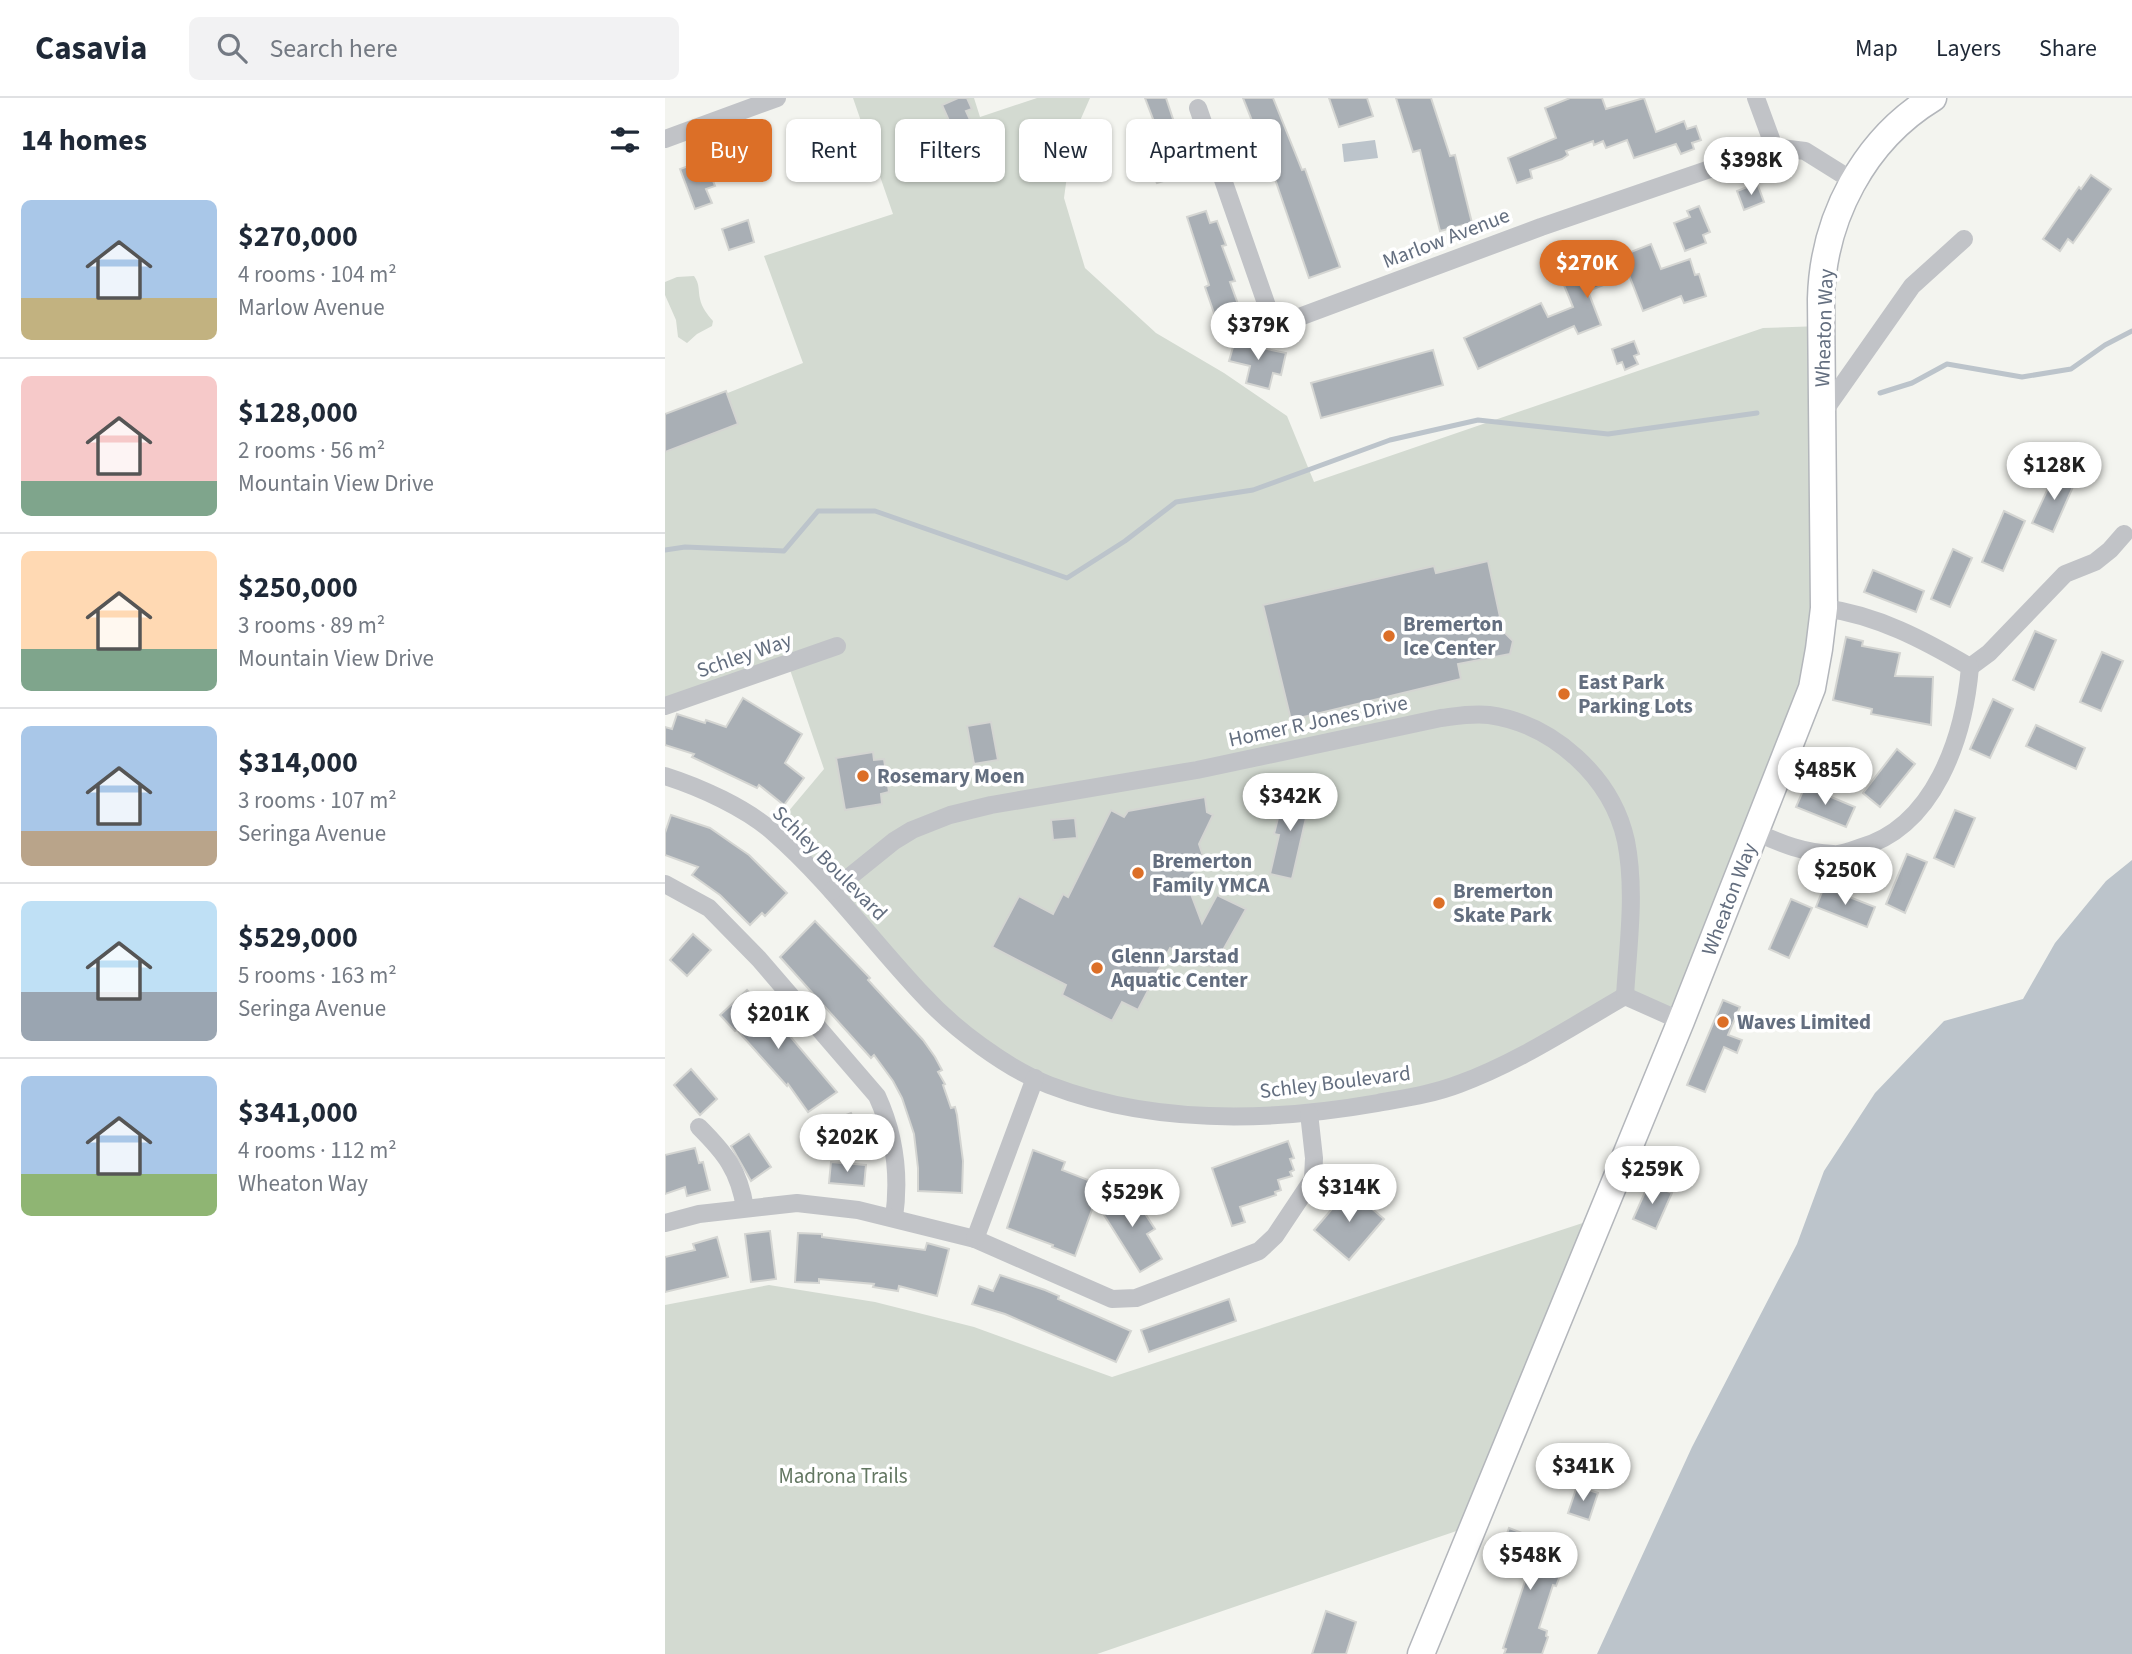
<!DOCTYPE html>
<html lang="en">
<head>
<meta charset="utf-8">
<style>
  :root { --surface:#fff; --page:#f2f2f3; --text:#1f2937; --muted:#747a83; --line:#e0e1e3; --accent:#dc6f27 }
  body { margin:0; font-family:"Source Sans 3",sans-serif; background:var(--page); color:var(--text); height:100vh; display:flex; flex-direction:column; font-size:26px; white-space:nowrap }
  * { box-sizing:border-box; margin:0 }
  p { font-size:23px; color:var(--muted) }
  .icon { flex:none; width:38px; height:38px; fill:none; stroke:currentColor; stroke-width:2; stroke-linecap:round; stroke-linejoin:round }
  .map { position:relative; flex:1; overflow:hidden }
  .panel { display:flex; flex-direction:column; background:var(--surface); width:665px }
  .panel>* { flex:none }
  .hud { position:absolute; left:21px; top:21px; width:665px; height:63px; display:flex; gap:14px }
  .price { position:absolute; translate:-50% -60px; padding:0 16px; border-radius:24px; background:#fff; color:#222; font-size:23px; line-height:46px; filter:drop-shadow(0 2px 4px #0008) }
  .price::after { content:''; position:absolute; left:50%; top:42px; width:21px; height:16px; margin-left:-10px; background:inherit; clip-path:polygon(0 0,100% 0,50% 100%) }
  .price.current { background:var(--accent); color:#fff }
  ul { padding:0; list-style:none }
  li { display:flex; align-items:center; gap:21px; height:175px; padding:0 21px }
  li+li { border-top:2px solid var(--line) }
  li span { display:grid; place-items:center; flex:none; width:196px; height:140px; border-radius:10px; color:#555 }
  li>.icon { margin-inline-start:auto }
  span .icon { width:84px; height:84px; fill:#fffc; stroke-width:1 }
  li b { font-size:30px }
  h2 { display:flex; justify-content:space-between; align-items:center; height:84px; padding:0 21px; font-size:30px }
  .chip { padding:0 24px; border-radius:10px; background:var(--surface); box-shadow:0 2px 5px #0004; font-size:24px; line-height:63px }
  .chip.current { background:var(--accent); color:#fff }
  header { display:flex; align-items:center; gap:42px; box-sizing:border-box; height:98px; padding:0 35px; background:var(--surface); border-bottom:2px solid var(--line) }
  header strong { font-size:33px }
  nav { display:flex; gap:38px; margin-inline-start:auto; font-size:24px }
  .search { width:490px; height:63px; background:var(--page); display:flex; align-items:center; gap:18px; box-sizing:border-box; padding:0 24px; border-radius:10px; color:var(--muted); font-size:26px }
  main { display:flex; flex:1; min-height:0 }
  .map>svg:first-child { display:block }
  .green { fill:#d3dad1 }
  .water { fill:#bcc4cb }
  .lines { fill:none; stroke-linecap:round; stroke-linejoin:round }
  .stream { stroke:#bcc4cb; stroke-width:5 }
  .building { fill:#a9afb5; stroke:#d4d5d2; stroke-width:2 }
  .secondary-casing { stroke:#b3b6bb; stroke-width:29 }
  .street { stroke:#c1c3c7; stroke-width:18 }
  .secondary { stroke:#fff; stroke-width:26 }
  .poi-dot { fill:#dc6f27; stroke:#fff; stroke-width:2.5 }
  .labels { text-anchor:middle; stroke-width:7; stroke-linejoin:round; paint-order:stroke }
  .street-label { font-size:21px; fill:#636e7f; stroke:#fff }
  .poi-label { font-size:21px; font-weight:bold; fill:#636e7f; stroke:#fff; text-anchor:start }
  .park-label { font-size:21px; fill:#637762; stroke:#fff }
</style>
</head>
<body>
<header>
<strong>Casavia</strong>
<div class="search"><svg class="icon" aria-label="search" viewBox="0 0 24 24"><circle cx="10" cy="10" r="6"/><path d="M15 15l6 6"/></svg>Search here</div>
<nav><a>Map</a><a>Layers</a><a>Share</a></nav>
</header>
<main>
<section class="panel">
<h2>14 homes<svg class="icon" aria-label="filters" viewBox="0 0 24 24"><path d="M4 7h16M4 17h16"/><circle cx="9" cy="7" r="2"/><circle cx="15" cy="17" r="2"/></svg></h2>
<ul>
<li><span style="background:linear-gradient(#a9c7e8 70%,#c2b280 0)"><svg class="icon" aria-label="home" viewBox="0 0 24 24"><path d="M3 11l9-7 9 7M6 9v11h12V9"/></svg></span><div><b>$270,000</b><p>4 rooms · 104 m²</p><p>Marlow Avenue</p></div></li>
<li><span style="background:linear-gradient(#f6c9c9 75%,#7fa58c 0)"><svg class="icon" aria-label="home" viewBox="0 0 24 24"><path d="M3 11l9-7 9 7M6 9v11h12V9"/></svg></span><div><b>$128,000</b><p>2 rooms · 56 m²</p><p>Mountain View Drive</p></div></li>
<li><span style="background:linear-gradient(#ffd9b3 70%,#7fa58c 0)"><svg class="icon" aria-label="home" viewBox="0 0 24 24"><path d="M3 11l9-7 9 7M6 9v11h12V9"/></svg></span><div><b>$250,000</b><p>3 rooms · 89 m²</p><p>Mountain View Drive</p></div></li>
<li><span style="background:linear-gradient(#a9c7e8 75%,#b9a48a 0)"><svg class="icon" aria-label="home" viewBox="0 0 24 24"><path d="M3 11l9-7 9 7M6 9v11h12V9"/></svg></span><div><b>$314,000</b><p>3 rooms · 107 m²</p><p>Seringa Avenue</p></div></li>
<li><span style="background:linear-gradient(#bfe0f5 65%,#9aa5b1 0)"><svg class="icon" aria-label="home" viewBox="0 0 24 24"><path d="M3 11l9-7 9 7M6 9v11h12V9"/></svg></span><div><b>$529,000</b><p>5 rooms · 163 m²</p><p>Seringa Avenue</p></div></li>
<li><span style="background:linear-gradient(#a9c7e8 70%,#8fb573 0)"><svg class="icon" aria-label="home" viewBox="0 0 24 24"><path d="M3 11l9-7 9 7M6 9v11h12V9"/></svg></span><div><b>$341,000</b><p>4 rooms · 112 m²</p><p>Wheaton Way</p></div></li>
</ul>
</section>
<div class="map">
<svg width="1467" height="1556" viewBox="0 0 1467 1556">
  <rect width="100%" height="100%" fill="#f3f4ef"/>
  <g class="green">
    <path d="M188,0H309L315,19L372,0H425L407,41L399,100L420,170L491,235L559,275L622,318L649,384L1098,230L1156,228L1154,551L1016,923L960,898L791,987L579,1018L413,996L312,944L107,733L159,671L123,566L0,606V320L138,265L99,158L228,116Z"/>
    <path d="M29,178C35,186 33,192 35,201C37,210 42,216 48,223L47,228L32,236L22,245L13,239L11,222L0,197V184L12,179Z"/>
    <path d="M936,1119L809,1427L432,1556H0V1207L104,1187L210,1204L309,1229L447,1279Z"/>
  </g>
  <g class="water">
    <path d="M710,42L713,60L679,64L677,46Z"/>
    <path d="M1467,762V1556H932L1027,1349L1132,1146L1159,1073L1210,995L1279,923L1358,901L1390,845L1441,783Z"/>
  </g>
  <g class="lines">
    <g class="stream">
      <path d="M1215,295L1247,285L1282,266L1357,279L1406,271L1440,247L1467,233"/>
      <path d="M0,452L20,449L119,453L153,413H210L402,480L460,443L511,404L588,392L725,342L813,322L943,336L1092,315"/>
    </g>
  </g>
  <g class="building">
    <path d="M293,0H302L307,11L301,13L307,26L289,34L277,7Z"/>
    <path d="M480,0H501L518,51L521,50L524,59L528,56L533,72L492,85L491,83L507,71Z"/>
    <path d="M578,0H608L637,72L640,71L675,169L644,180L610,81Z"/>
    <path d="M664,0H702L708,18L674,29Z"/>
    <path d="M731,0H766L785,58L790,57L807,125L775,133L755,52L748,54Z"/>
    <path d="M905,0H937L941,11L979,0L991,34L1019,23L1022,31L1031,28L1036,42L1027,45L1029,51L1016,56L1011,46L969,60L962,42L941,50L938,43L929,47L928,43L901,53L903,57L897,61L865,72L867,80L852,85L843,60L891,40L880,10Z"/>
    <path d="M186,41L192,62L162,72L157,56L171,52L170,46Z"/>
    <path d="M96,45L103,68L75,77L68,53Z"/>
    <path d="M40,62L50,88L41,91L47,105L30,111L15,71Z"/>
    <path d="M1426,77L1446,91L1408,145L1403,141L1395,153L1378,141L1414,89L1416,91Z"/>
    <path d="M1092,85L1099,104L1079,112L1072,93Z"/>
    <path d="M1034,108L1045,134L1038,137L1041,145L1020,153L1009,125L1025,119L1022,113Z"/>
    <path d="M541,113L545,125L552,123L561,147L557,148L570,183L565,184L574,209L550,218L540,189L544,187L522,119Z"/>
    <path d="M83,122L89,144L64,152L57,131Z"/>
    <path d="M986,146L996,171L1025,161L1030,177L1034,176L1041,198L1019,205L1016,198L978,213L964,177L923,193L936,227L913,236L909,228L813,271L799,240L876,205L883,219L908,209L889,163L906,157L909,163L943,150L948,161Z"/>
    <path d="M570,242L592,245V249L621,255L616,277L608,275L604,291L581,285L585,268L564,263Z"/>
    <path d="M969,243L974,256L969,258L973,266L960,272L957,264L952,266L947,251Z"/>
    <path d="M768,252L778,287L656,320L646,285Z"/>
    <path d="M61,293L73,326L0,354V316Z"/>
    <path d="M1391,373L1411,382L1388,434L1367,425Z"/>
    <path d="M1339,413L1360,423L1338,473L1317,464Z"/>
    <path d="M1288,451L1307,460L1285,509L1266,501Z"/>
    <path d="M823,463L838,533L848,543L845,556L793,566L796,581L626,622L598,507L769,468L771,475Z"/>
    <path d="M1208,472L1259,493L1251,514L1199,494Z"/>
    <path d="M1370,533L1391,542L1369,592L1348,582Z"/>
    <path d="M1181,539L1198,543L1197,548L1235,555L1230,578L1268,579L1266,627L1206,616L1207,611L1168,602Z"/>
    <path d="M1437,554L1458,563L1436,613L1415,604Z"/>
    <path d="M78,600L137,636L120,665L139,680L119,707L94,687L92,690L27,659L29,656L0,647V629L7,631L12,616L40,625L41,622L61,629Z"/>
    <path d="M1328,601L1348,611L1325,660L1305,651Z"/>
    <path d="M326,624L333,662L309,666L302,628Z"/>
    <path d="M1371,627L1420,650L1411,671L1361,648Z"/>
    <path d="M1232,651L1250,666L1215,709L1198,695Z"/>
    <path d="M208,654L209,662L219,661L224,694L216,696L217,706L180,712L171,660Z"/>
    <path d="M1140,688L1190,709L1181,729L1131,709Z"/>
    <path d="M620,692L646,698L627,781L605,776L614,737L609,736Z"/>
    <path d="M540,699L542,714L548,717L534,746L538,758L523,788L537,825L552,797L581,811L548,870L515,852L514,855L505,850L473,912L457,904L447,923L397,897L401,887L327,849L354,798L388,816L398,796L403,799L446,712L459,719L463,713Z"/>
    <path d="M1290,712L1310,720L1289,769L1269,760Z"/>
    <path d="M6,717L45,730L68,746L84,757L122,795L100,818L97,815L85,827L55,797L27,777L33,769L0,757V735Z"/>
    <path d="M410,720L412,740L388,742L386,722Z"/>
    <path d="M1242,756L1262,764L1240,815L1221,806Z"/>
    <path d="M1159,789L1210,809L1202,829L1151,809Z"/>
    <path d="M1126,801L1147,810L1124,860L1104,851Z"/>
    <path d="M150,823L205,880L203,882L258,942L270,959L277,972L273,974L280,986L278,987L286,1010L290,1009L292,1017L298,1063L297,1095L253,1093V1070L249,1036L237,1000L228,983L209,957L206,960L115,859Z"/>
    <path d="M28,836L46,852L22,878L5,862Z"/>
    <path d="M82,892L107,919L108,918L172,994L143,1014L123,986L122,988L72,932L70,933L55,917Z"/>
    <path d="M1058,902L1075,909L1063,937L1077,942L1072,955L1059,949L1040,994L1022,987Z"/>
    <path d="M26,971L52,1001L35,1017L9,987Z"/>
    <path d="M186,1015L194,1035L163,1047L155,1027Z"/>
    <path d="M84,1036L106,1069L86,1083L66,1048Z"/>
    <path d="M623,1043L629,1060L625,1061L629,1072L625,1074L627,1078L613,1082L616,1092L610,1094L611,1097L575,1109L580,1124L567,1128L547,1070Z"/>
    <path d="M30,1050L34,1065L38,1064L45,1092L22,1098L20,1089L0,1096V1057Z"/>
    <path d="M368,1052L400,1064L397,1072L436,1087L410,1158L387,1149L388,1147L342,1130Z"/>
    <path d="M166,1064L201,1067L199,1088L164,1085Z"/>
    <path d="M984,1085L1007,1095L991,1131L968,1121Z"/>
    <path d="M461,1091H464L490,1131L482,1136L497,1161L475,1174L434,1109Z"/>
    <path d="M684,1091L719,1121L684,1162L649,1132Z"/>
    <path d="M105,1133L111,1181L86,1184L80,1136Z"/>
    <path d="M133,1135L157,1136V1139L260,1152L262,1145L284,1151L272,1198L234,1188L233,1193L208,1189L209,1186L154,1181V1185L130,1184Z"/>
    <path d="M52,1139L63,1179L0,1194V1159L30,1152L28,1146Z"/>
    <path d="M335,1177L380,1192L394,1198L393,1201L466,1233L451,1264L340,1216L307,1206L314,1188L328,1193Z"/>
    <path d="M564,1201L571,1223L484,1254L476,1232Z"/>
    <path d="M912,1388L933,1395L924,1422L903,1415Z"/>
    <path d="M844,1430L873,1441L870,1451L901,1462L891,1488L888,1487L874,1530L882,1533L881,1538L883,1539L877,1556H839L841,1551L838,1550L863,1474L832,1463Z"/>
    <path d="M661,1513L691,1524L681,1556H647Z"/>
  </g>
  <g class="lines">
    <g class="secondary-casing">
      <path id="secondary" d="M756,1556L1016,923L1147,590L1154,551L1159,510L1156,201C1158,120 1199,42 1268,0"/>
    </g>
    <g class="street">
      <path d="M1091,0L1109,49"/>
      <path d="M533,10L610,231L637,218L876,129L1109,49L1140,53L1188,83"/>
      <path d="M0,41L112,0"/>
      <path d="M1157,316L1247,188L1299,141"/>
      <path d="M1305,569L1324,555L1400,476L1430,464L1445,452L1459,436"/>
      <path d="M0,608L172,548"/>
      <path d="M0,678C35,689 81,710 108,734C164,783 207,843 258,897C289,931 341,970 384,987C488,1027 605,1024 713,1005C740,1000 768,996 794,986C852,965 906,929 960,898L1016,923"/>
      <path d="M1091,734C1116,746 1140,755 1168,756C1176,757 1186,753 1194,750C1270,729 1299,639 1305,569C1259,542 1212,517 1159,510"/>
      <path d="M0,786L44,810L94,861L212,998C230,1037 235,1077 229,1120"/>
      <path d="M167,793L229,743L247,732L285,717L326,707L532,672L776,620C792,618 807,615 824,617C888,626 947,679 961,743C971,794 963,847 960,898"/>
      <path d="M34,1029C60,1055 74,1072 80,1110"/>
      <path d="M0,1125L34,1116L132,1105L193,1112L310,1141L447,1201L471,1200L594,1153L610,1138L648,1081L649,1060L644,1015"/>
      <path d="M310,1141L370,980"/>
    </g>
    <use href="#secondary" class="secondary"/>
  </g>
  <g class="poi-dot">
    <circle cx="724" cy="538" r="7"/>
    <circle cx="899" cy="596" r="7"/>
    <circle cx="198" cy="678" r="7"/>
    <circle cx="473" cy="775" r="7"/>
    <circle cx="774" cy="805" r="7"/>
    <circle cx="432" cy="870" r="7"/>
    <circle cx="1058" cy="924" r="7"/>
  </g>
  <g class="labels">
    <g class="street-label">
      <text transform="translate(781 140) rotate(-21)" y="7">Marlow Avenue</text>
      <text transform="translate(1159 230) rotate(-88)" y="7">Wheaton Way</text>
      <text transform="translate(79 557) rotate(-19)" y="7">Schley Way</text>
      <text transform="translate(653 623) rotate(-12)" y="7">Homer R Jones Drive</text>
      <text transform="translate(165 765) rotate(45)" y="7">Schley Boulevard</text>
      <text transform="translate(1064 801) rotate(-69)" y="7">Wheaton Way</text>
      <text transform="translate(670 984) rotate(-7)" y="7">Schley Boulevard</text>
    </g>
    <g class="poi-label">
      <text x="738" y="533">Bremerton<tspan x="738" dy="24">Ice Center</tspan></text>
      <text x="913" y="591">East Park<tspan x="913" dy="24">Parking Lots</tspan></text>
      <text x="212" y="685">Rosemary Moen</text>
      <text x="487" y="770">Bremerton<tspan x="487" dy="24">Family YMCA</tspan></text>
      <text x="788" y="800">Bremerton<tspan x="788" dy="24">Skate Park</tspan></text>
      <text x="446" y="865">Glenn Jarstad<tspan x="446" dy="24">Aquatic Center</tspan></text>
      <text x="1072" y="931">Waves Limited</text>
    </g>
    <g class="park-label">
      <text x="178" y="1385">Madrona Trails</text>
    </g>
  </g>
</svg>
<b class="price" style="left:1086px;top:99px">$398K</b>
<b class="price current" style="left:922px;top:202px">$270K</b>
<b class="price" style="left:593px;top:264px">$379K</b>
<b class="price" style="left:1389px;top:404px">$128K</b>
<b class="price" style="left:1160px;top:709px">$485K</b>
<b class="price" style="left:625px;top:735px">$342K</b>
<b class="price" style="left:1180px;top:809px">$250K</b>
<b class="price" style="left:113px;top:953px">$201K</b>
<b class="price" style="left:182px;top:1076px">$202K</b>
<b class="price" style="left:987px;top:1108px">$259K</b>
<b class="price" style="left:684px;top:1126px">$314K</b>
<b class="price" style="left:467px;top:1131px">$529K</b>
<b class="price" style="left:918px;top:1405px">$341K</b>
<b class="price" style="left:865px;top:1494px">$548K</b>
<div class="hud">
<a class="chip current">Buy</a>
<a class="chip">Rent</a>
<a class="chip">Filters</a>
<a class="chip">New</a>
<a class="chip">Apartment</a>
</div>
</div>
</main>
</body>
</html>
